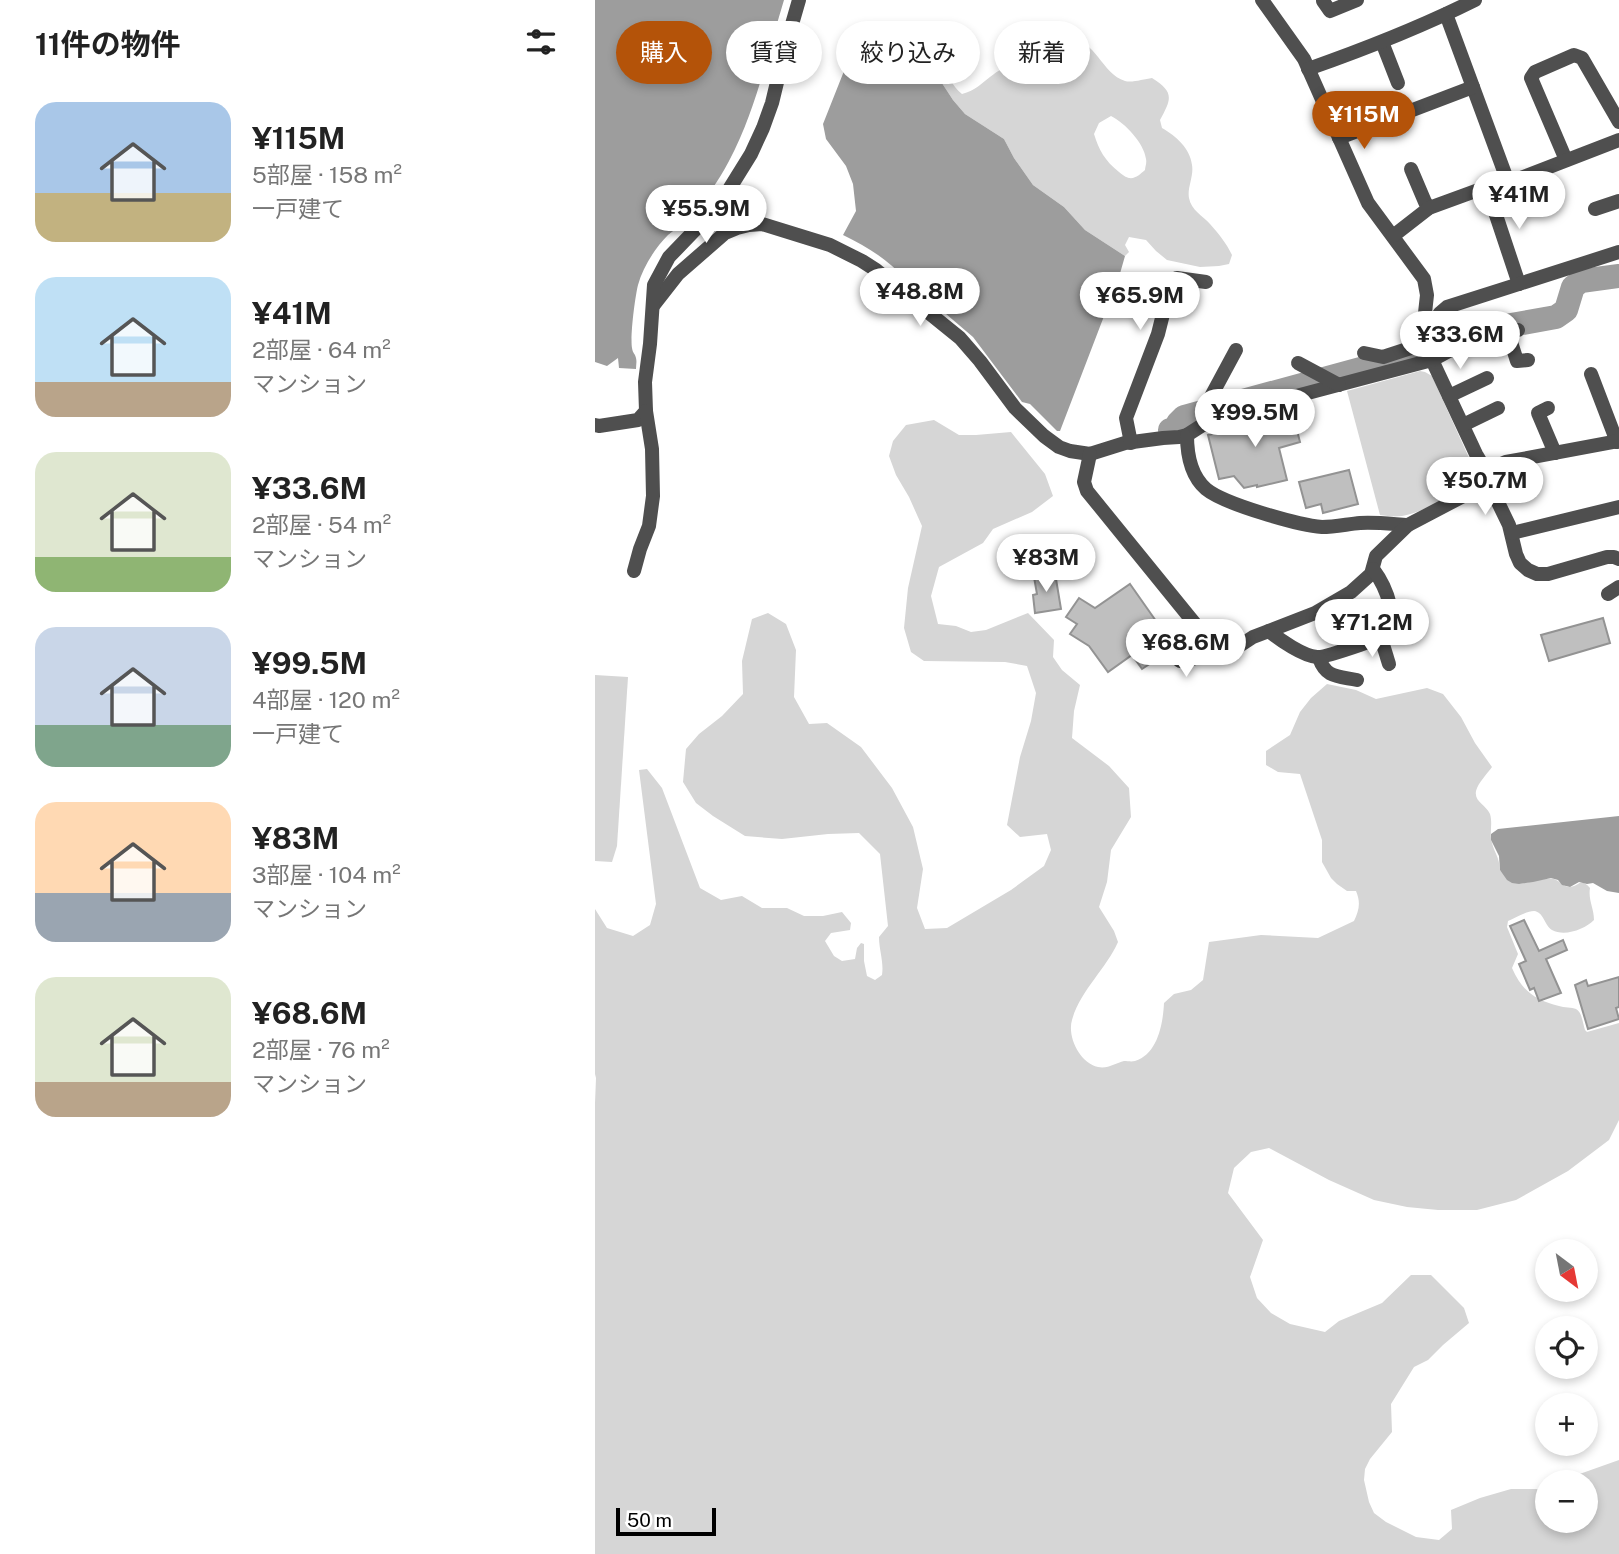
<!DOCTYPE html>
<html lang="ja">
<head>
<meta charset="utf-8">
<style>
  :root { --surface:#fff; --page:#f6f6f6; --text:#222; --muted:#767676; --accent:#b45309 }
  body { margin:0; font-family:"Public Sans","Noto Sans JP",sans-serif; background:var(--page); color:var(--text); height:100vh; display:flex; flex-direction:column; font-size:26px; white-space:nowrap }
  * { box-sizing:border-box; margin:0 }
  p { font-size:23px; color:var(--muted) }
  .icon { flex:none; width:38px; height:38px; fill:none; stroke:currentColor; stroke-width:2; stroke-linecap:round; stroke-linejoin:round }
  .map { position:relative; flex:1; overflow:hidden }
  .drawer { display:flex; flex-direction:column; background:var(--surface); width:595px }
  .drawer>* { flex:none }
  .top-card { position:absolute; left:21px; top:21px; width:665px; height:63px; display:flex; gap:14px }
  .needle { width:46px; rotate:148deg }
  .controls { position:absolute; left:940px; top:1239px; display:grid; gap:14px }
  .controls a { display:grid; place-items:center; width:63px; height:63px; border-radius:50%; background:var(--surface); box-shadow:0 4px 10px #0003; font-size:35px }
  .scale { position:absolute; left:21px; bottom:18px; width:100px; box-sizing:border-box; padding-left:7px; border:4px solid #000; border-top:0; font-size:19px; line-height:24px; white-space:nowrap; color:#000; -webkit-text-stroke:5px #fff; paint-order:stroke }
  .price { position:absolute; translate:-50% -60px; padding:0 16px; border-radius:24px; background:#fff; color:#222; font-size:23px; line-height:46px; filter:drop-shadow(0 2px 4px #0008) }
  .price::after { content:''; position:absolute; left:50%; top:42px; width:21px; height:16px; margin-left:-10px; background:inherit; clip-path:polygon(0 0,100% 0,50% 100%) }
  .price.on { background:var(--accent); color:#fff }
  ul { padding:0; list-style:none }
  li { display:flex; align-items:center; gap:21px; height:175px; padding:0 35px }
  li span { display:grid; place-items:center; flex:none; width:196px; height:140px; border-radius:21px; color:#555 }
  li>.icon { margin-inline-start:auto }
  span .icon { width:84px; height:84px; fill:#fffc; stroke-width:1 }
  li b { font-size:30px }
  h2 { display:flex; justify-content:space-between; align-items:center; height:84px; padding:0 35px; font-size:30px }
  .pill { padding:0 24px; border-radius:32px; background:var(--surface); box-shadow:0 4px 10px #0003; font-size:24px; line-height:63px }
  .pill.on { background:var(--accent); color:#fff }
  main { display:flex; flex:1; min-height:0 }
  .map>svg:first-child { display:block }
  .green { fill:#d6d6d6; fill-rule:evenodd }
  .water { fill:#9d9d9d }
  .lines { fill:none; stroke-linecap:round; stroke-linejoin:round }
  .river { stroke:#9d9d9d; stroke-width:24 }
  .building { fill:#bfbfbf; stroke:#939393; stroke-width:2 }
  .minor { stroke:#4f4f4f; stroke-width:14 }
</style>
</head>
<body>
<main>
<section class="drawer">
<h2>11件の物件<svg class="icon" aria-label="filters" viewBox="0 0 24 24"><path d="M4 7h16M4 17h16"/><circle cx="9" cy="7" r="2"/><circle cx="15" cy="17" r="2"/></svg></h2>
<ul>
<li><span style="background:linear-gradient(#a9c7e8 65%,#c2b280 0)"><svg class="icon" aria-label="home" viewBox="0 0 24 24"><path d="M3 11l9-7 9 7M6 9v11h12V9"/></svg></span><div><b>¥115M</b><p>5部屋 · 158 m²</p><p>一戸建て</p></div></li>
<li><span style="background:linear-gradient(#bfe0f5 75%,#b9a48a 0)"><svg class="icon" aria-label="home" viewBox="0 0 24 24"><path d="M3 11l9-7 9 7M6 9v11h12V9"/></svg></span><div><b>¥41M</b><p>2部屋 · 64 m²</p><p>マンション</p></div></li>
<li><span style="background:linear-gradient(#dfe7d0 75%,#8fb573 0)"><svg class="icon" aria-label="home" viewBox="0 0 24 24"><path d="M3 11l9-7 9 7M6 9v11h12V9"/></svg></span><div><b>¥33.6M</b><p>2部屋 · 54 m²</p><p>マンション</p></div></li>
<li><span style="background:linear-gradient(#c9d6e8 70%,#7fa58c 0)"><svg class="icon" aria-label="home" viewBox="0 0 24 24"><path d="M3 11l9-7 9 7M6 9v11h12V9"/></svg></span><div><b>¥99.5M</b><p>4部屋 · 120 m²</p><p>一戸建て</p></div></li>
<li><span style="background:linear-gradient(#ffd9b3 65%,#9aa5b1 0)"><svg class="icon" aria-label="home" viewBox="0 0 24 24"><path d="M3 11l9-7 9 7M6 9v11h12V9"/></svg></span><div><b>¥83M</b><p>3部屋 · 104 m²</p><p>マンション</p></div></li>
<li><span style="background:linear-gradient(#dfe7d0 75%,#b9a48a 0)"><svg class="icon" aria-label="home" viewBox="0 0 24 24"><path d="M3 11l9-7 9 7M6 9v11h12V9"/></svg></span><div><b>¥68.6M</b><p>2部屋 · 76 m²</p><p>マンション</p></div></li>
</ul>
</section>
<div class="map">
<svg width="1024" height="1554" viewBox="0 0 1024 1554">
  <rect width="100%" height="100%" fill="#fff"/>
  <g class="green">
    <path d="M330,36H334C349,51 348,79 367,94C380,91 388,82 399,74C415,63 452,40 471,39C500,36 506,74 530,81C537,83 549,79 557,78C579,92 577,98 565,120L567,128C581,136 595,148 597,165C599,176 592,188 594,198C596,210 608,216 615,224C623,233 632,244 637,255L634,264L624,266L605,267L572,260L561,251L551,240L534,237L530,245L534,252L530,256L490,230L469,207L438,185L419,158L409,139L370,114L358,100L341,74L328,39ZM516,116C530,123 549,143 551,159C552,163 550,167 550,170C545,174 541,179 534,178C532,178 526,174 524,172C510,161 504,150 499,134L504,123Z"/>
    <path d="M825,371L830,372L837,376L884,480C862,491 831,512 807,516C800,517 792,516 785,515L752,391Z"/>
    <path d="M339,420L364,435H381L416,432L450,474L458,496L437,512L398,529L388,543L344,567L336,596L343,624L361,626L376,632L391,630L433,613L459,640L458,657L467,670L485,685L479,711L477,738L514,766L534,788L536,817L516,850L512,882L504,907L519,931L523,942C511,969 485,991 477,1020C472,1037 485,1063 503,1067C513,1069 521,1063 529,1061C533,1061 536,1062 540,1061C563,1054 568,1023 569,1003L579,994L596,990L608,980L614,942L666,935L723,938L759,921C764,910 766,903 761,891H752L742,884L736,878L727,862V840L705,774L683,772L671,765V751L695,735L705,712L716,698L732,684L761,690L781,699L832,688L848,694L866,717L880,743L897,767C892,774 883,783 881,791C879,802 891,805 895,814C898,824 894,834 897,843C900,854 904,856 905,870L924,884C933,883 952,877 959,879C965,881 968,887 975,887C985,886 985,877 995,888C993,900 999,908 999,920C990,929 970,937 957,930C949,925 949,912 939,911C931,911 920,918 913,921L912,927L923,954L917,968C927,991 940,1000 964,1006C969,1008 977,1007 981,1009C987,1012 988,1024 990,1030L992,1032L1024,1023V1120L1014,1140L973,1171L921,1200L882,1210H843L812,1207L779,1200L734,1180L674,1148L656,1152L639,1168L633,1193L668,1240L655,1277L662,1298L676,1313L695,1324L730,1332L744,1321L787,1303L816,1275H836L869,1308L874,1323L848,1345L833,1360L819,1367L796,1404L797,1432L775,1459L770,1469L769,1480L774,1502L779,1513L791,1522L821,1537L844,1540L857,1529L856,1510L885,1498L916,1489H952V1521H990V1482H962L1024,1460V1554H0V1103L1,1078L0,1074V909L12,928L38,936L55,925L61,904L44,770L52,769L67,788L105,888L126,900L147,896L167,908H192L209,916H228L247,912L256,923L255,930L236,933L230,941L239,956L247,961L260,959L262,948L266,943L269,944V961L272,976L280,980L287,975C289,962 284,950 284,937L293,926L285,854L264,833L233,834L187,839L150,836L118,816L101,803L88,782L91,749L104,734L127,716L148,694L147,661L157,619L173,613L191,624L201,650L199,697L214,724L232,723L266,747L297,788L318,827L328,869L322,908L330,929L352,928L416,890L449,866L456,850L452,834L425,837L412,825L425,757L436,721L441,693L432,666L410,662L329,661L316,652L309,628L313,588L327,526L314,497L301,475L294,456L298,441L311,425Z"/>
    <path d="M0,675L33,677L22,846L17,862L0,861Z"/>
  </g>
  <g class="water">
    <path d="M0,0H189C172,55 161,110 134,161C123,182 110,200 94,218C88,224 80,229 73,235C60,248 48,267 43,285C40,297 35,336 37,348C38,354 40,353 41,358C42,362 41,365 41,369L24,368L23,358L12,366L0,362Z"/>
    <path d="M321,27L328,39L341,74L358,100L370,114L409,139L419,158L438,185L469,207L490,230L530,256L524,277L465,431H462L435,404L427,402L378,337L310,279C294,260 271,246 248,235L261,211L258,184L251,166L231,139L228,124L251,66Z"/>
    <path d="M1024,816V893L1012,891L998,883L992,884L984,882L975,887L967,885L963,880L956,878L938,882L924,884L917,883L912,880L905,870L904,856L896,840V834L903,829Z"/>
  </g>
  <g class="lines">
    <path class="river" d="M575,430L580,429L583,423L589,417L824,353L874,336L916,325L961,317L971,310L978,287L986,281L1024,276"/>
  </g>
  <g class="building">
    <path d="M696,407L705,442L684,448L692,480L662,487V485L649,488L639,476L624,479L613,435L643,428L641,422Z"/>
    <path d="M754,470L763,504L728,513L726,504L711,508L704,482Z"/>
    <path d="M460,573L466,609L440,613L438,595L442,594L439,577Z"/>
    <path d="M535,584L561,621L549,630L560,645V651L565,657L547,669L537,655L513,672L494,646L475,634L482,624L471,617L484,598L500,608Z"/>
    <path d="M1008,618L1015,643L954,661L946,635Z"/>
    <path d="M929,920L944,951L968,940L972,950L951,959L966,993L944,1001L939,988L935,990L924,964L931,961L915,926Z"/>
    <path d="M1024,977V1007L1021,1008L1024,1019L993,1029L980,985L991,980L993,986Z"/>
  </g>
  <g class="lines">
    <g class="minor">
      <path d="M667,0L709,59L773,203L829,279L832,295L830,313L833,319L838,324"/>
      <path d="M728,1L735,11L762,0"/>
      <path d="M851,14L913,182"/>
      <path d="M787,42L803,83"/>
      <path d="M713,69C770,49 826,27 880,0"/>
      <path d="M744,138L878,87"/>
      <path d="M971,160L936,78L940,72L979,55L987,58L1024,122"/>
      <path d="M816,169L830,202L834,208"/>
      <path d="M892,188L924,284"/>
      <path d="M1000,209L1024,201"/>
      <path d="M798,236L834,208L886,189L900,188L1024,140"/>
      <path d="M1024,252L852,307L845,313L838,324L834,334L837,360L881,454L891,471L899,494L914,525L921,554L925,563L933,570L942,574H953L1012,557H1019L1024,559"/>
      <path d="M58,306L83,274L130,233L142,228L154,225L167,224L235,245L267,261L281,270L365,338L385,361L420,408L449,436L464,447L475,451L495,454L530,443L568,438L584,437L592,435L606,426L637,413L837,360L861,347L923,330"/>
      <path d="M913,333L922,361L933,360"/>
      <path d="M769,353L788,357L834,342"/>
      <path d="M703,363L744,385"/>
      <path d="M996,374L1022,442"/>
      <path d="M854,396L892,378"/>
      <path d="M953,408L943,413L960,453"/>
      <path d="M619,420L613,402L641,350"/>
      <path d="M0,425L4,426L43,420L51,411L50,382L55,344L59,285L74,257L125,204L156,154L168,128L177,103L191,45L204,0"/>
      <path d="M868,425L903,408"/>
      <path d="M592,435C592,453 596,476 611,489C629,504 703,525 727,527C740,527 753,524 765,523C781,522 797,524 813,525"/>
      <path d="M536,443L531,418L563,334L569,310L571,285L575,281L582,278L611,282"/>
      <path d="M495,454L489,482L492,491L622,651L626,654H632L658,637L720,613L756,592L776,574L781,556L813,525L895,482"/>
      <path d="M891,471L911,462L1024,441"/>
      <path d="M917,533L1024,507"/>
      <path d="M39,571L45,549L54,526L58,496L57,449L51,411"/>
      <path d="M1013,594L1024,587"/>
      <path d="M674,631C685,640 708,656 722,657C731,658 774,641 786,638C808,624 790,585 778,569"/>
      <path d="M786,638L794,664"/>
      <path d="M569,647L585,661C598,661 609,654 619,647"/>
      <path d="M724,658C731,678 742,676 762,680"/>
    </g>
  </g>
</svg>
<div class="controls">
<a><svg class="needle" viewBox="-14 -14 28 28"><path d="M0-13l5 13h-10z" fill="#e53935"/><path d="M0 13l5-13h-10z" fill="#767676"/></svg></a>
<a><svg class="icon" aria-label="locate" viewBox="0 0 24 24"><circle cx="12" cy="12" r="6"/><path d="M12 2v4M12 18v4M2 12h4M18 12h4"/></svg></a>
<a>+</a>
<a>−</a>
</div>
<div class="scale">50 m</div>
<b class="price on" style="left:769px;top:151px">¥115M</b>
<b class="price" style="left:924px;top:231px">¥41M</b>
<b class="price" style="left:111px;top:245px">¥55.9M</b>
<b class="price" style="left:325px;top:328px">¥48.8M</b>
<b class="price" style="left:545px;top:332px">¥65.9M</b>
<b class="price" style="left:865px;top:371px">¥33.6M</b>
<b class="price" style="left:660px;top:449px">¥99.5M</b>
<b class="price" style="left:890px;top:517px">¥50.7M</b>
<b class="price" style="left:451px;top:594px">¥83M</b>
<b class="price" style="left:777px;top:659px">¥71.2M</b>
<b class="price" style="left:591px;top:679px">¥68.6M</b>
<div class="top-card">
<a class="pill on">購入</a>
<a class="pill">賃貸</a>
<a class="pill">絞り込み</a>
<a class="pill">新着</a>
</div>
</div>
</main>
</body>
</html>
